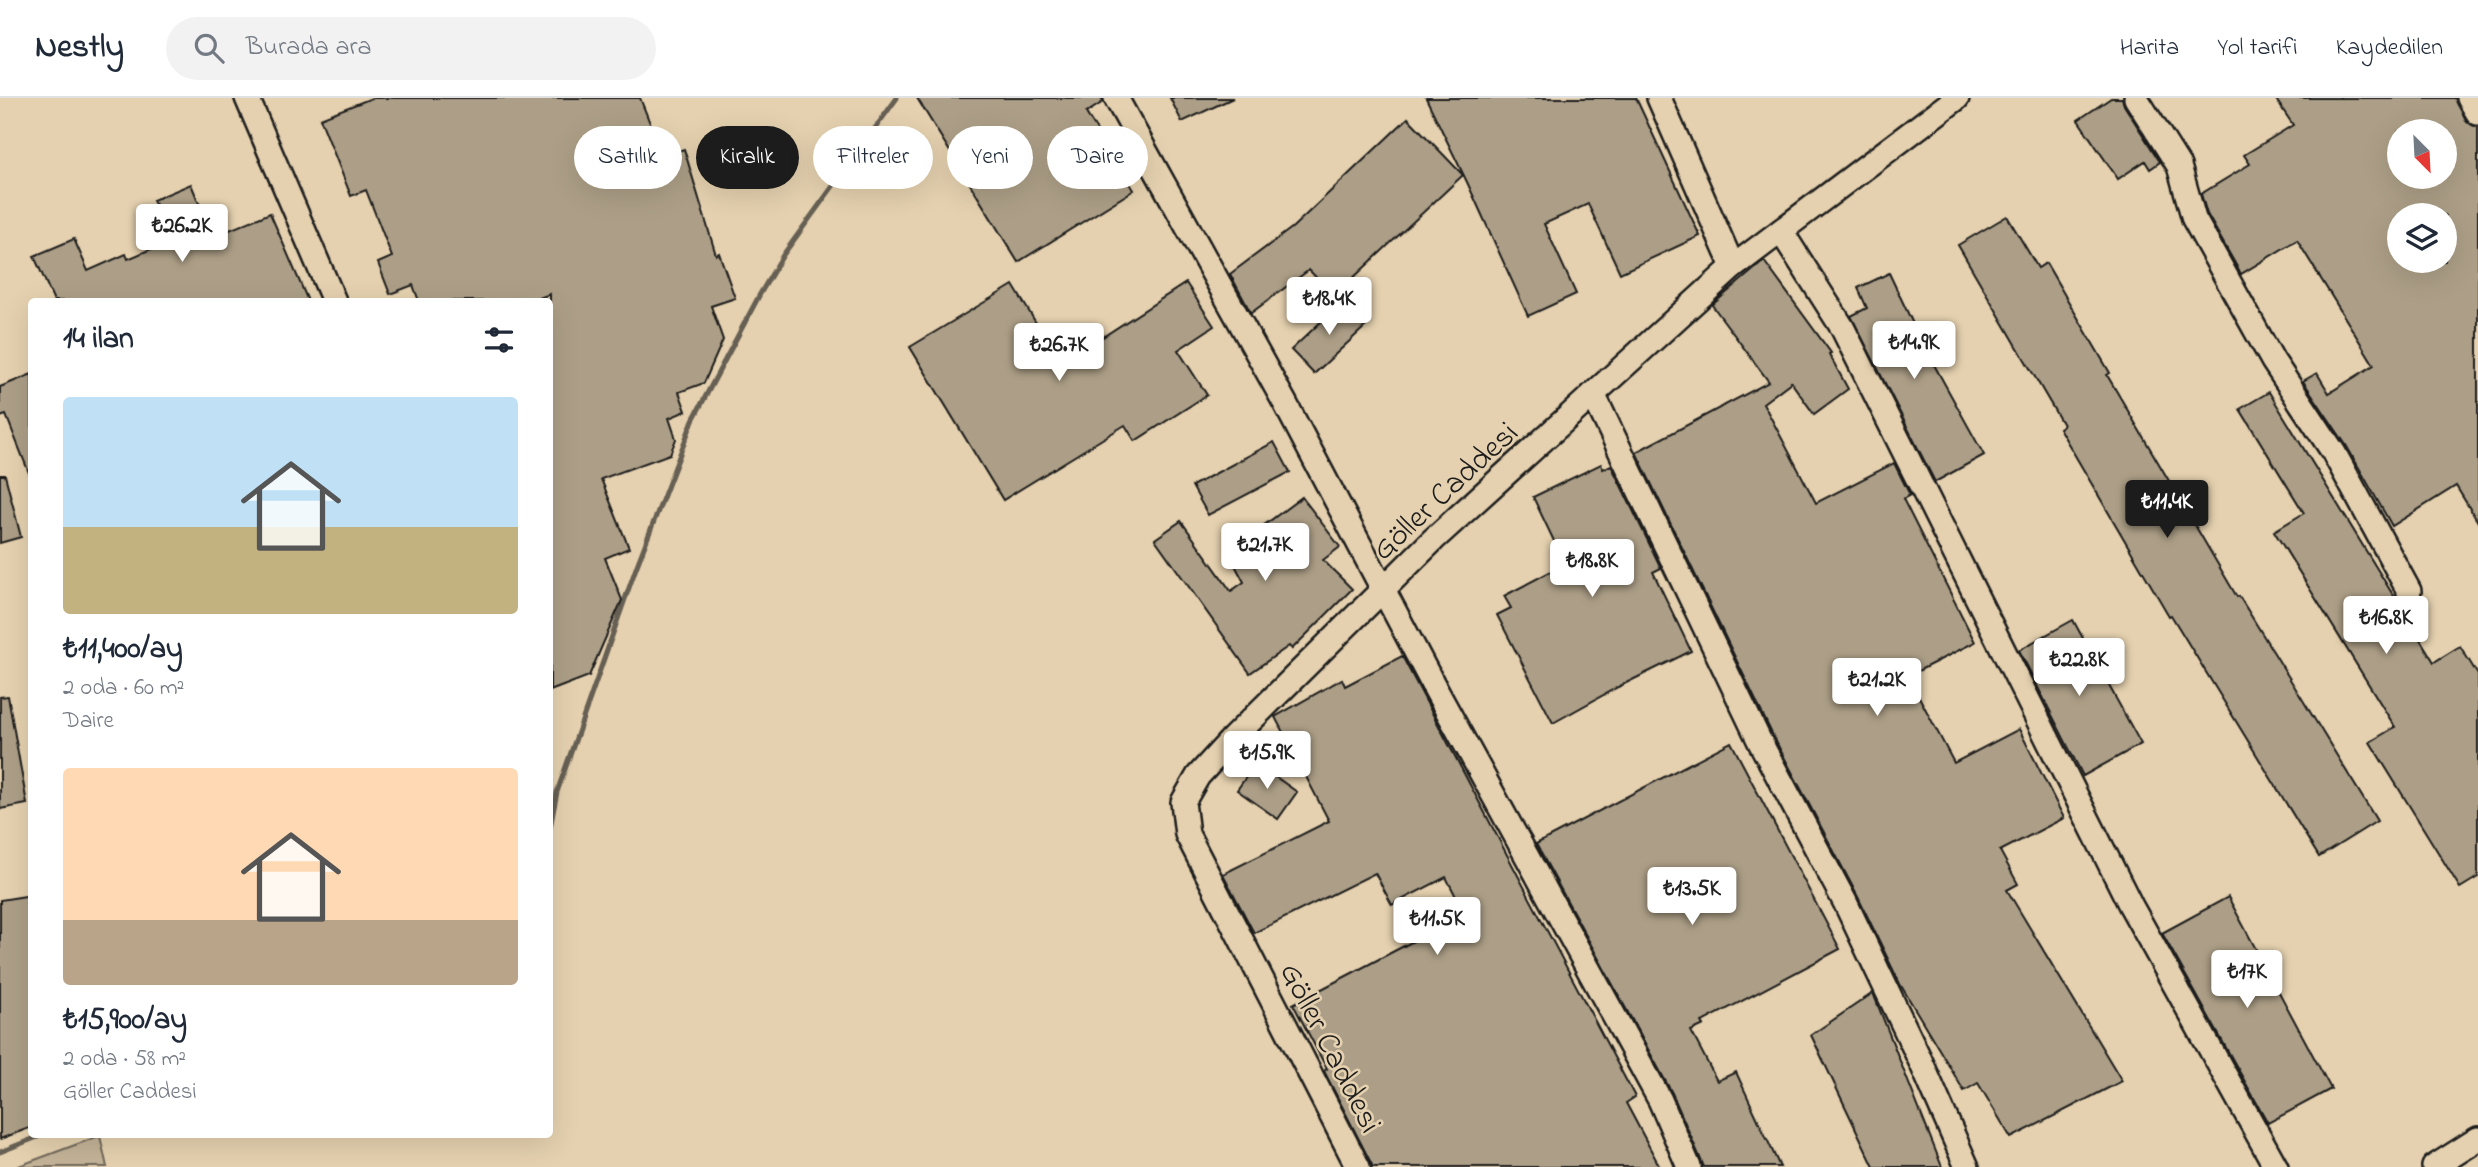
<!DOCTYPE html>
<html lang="tr">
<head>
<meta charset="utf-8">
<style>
  :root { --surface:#fff; --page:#f2f2f3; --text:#1f2937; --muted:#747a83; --line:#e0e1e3; --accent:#1c1c1c }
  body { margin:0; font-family:"Indie Flower",sans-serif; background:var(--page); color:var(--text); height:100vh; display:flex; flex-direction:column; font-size:26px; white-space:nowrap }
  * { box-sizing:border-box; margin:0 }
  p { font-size:23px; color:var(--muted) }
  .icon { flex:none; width:38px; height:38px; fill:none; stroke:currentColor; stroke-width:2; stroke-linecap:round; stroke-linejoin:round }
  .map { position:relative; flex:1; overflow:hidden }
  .sheet { position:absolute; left:28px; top:200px; width:525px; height:840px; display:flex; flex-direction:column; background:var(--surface); border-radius:7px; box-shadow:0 7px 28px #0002 }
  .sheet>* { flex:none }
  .guide { position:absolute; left:574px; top:28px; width:665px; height:63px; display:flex; gap:14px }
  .needle { width:46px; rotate:156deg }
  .controls { position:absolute; left:2387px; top:21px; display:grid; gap:14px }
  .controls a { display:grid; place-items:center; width:70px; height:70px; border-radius:50%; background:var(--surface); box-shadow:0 7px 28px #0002; font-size:35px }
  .price { position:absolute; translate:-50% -60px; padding:0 16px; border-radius:7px; background:#fff; color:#222; font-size:23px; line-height:46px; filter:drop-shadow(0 2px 4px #0008) }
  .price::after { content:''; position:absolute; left:50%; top:42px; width:21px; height:16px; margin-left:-10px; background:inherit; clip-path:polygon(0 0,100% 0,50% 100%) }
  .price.on { background:var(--accent); color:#fff }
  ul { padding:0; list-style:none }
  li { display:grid; align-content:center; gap:14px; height:371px; padding:0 35px }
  li span { display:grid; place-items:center; height:217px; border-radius:7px; color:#555 }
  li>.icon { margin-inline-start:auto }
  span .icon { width:126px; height:126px; fill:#fffc; stroke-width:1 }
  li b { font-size:30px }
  h2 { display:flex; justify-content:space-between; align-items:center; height:84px; padding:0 35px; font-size:30px }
  .pill { padding:0 24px; border-radius:32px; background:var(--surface); box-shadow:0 7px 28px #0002; font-size:24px; line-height:63px }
  .pill.on { background:var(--accent); color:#fff }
  header { display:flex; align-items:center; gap:42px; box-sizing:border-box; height:98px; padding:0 35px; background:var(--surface); border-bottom:2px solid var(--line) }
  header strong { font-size:33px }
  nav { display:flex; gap:38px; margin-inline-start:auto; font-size:24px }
  .search { width:490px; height:63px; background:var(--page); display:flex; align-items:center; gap:18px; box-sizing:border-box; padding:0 24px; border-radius:38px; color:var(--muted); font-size:26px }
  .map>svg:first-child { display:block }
  .green { fill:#c4b397; stroke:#70685a; stroke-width:2 }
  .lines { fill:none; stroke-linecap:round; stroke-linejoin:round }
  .stream { stroke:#665f53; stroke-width:5 }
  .building { fill:#ad9f87; stroke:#1c1c1c; stroke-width:2; fill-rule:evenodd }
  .minor-casing { stroke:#1c1c1c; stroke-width:28 }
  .minor { stroke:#e5d1af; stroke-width:23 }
  .labels { text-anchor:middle; stroke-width:5; stroke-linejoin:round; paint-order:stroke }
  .street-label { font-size:32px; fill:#1c1c1c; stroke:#e5d1af }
</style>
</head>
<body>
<header>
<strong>Nestly</strong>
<div class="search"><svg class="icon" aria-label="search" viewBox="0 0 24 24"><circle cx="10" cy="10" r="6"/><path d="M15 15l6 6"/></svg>Burada ara</div>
<nav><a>Harita</a><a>Yol tarifi</a><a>Kaydedilen</a></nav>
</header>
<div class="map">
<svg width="2478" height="1069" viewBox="0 0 2478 1069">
  <rect width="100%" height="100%" fill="#e5d1af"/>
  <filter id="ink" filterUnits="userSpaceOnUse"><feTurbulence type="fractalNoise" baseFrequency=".0143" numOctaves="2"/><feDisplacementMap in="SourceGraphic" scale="14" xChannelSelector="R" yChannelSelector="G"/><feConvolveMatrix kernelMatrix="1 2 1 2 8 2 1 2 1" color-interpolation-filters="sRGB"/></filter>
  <g filter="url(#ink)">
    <path class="green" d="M100,1038L107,1069H16L99,1038Z"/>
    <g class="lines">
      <g class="stream">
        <path d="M550,730L557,694L636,470L693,322L760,196L783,157L897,0"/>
        <path d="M0,1054L45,1036"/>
      </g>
    </g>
    <g class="building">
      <path d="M372,0H640L663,58L684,51L716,157L719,155L735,200L711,208L723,242L704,285L679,294L686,313L669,320L676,341L670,356L601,381L629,450L605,460L622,502L589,578L550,593V196L531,203H419L413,187L390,196L378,165L392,159L366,92L351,98L320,20Z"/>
      <path d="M917,0H1102L1103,4L1086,15L1134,92L1018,164Z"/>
      <path d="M1170,0H1233L1182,24Z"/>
      <path d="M1426,0H1636L1700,138L1620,175L1588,106L1544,126L1576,196L1528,218L1467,84Z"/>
      <path d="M2111,0H2122L2124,7L2160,64L2150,71L2145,63L2118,81L2078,22Z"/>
      <path d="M2275,0H2455L2466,22L2472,27L2478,29V424L2456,388L2392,428L2346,347L2303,283L2317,275L2329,295L2374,267L2297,142L2241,176L2207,116L2201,96L2250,66L2244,57L2293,27ZM2399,33H2445V79H2399ZM2399,117H2445V163H2399Z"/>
      <path d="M1408,20L1463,77L1334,198L1309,172L1251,215L1230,176L1293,129Z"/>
      <path d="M191,86L213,139L270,115L308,203H54L34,158L74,141L88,173L126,156L128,161L170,143L153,102Z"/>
      <path d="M2007,118L2038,170L2046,165L2110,275L2107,277L2237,499L2239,498L2377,723L2319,759L2171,517L2169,518L2059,330L2063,327L1958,147Z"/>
      <path d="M1764,163L1831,255L1829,256L1848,291L1814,316L1791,284L1763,305L1816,405L1894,365L1910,397L1903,401L1975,544L1908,578L1954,665L2019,631L2064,720L2000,753L2018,786L2007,792L2122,983L2011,1040L1978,985L1964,993L1900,886L1857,797L1773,638L1636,354L1769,284L1712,207Z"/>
      <path d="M1889,175L1922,245L1984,357L1935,384L1851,218L1867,210L1858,190Z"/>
      <path d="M1186,185L1214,228L1178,252L1207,297L1135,343L1125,327L1003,402L910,249L1013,187L1061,266Z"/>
      <path d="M1344,202L1367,227L1314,276L1291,252Z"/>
      <path d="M32,276V380H31L6,317L0,319V289Z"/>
      <path d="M2269,294L2434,564L2460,548L2478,577V779L2460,790L2370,644L2395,629L2274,433L2304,415L2240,311Z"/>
      <path d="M1274,344L1290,374L1208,417L1192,388Z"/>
      <path d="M1601,366L1603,371L1611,367L1661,470L1653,474L1691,553L1618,589L1553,625L1497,517L1511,510L1504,498L1565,466L1533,399Z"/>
      <path d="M0,377H5L21,439L0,445Z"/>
      <path d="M1302,399L1340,449L1323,462L1352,491L1292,551L1289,548L1250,575L1155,441L1181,423L1231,493L1244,484L1228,454Z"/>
      <path d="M2073,522L2141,646L2083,678L2019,552Z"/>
      <path d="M1402,558L1635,999L1626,1005L1660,1069H1373L1324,973L1327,971L1293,906L1465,816L1446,779L1392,807L1375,775L1254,835L1223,776L1329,723L1275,619L1342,581L1345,588Z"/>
      <path d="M8,598L27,706L0,711V599Z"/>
      <path d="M1731,644L1840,851L1702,924L1704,927L1691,933L1717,983L1736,974L1780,1069H1704L1672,995L1536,746Z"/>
      <path d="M1256,665L1297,694L1278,721L1237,692Z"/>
      <path d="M32,797V1029L0,1041V802Z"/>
      <path d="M2228,799L2331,991L2268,1025L2162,835Z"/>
      <path d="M1873,895L1875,900L1942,1069H1874L1811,937Z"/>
    </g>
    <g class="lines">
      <g class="minor-casing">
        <g id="minor">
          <path d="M247,0L334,203"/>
          <path d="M1116,0L1285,305L1436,592L1660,1002L1689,1069"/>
          <path d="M1659,0L1733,169"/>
          <path d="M2136,0L2179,68L2194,121L2273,263L2334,355L2409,493"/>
          <path d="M2469,0L2478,15"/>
          <path d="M1781,133L1842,229L2131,808L2276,1069"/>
          <path d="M1593,296L1760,644L1845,804L1921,964L1967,1069"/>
          <path d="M1358,1069L1187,736L1183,704L1198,678L1232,641L1434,441L1733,169L1957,0"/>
          <path d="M2434,1069L2478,1041"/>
        </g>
      </g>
      <use href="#minor" class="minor"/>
    </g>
  </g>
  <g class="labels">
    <g class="street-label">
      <text transform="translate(1444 392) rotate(-43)" y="11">Göller Caddesi</text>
      <text transform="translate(1332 949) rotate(63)" y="11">Göller Caddesi</text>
    </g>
  </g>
</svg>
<div class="controls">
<a><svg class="needle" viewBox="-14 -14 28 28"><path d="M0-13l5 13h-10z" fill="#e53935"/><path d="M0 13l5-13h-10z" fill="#747a83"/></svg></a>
<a><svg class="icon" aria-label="layers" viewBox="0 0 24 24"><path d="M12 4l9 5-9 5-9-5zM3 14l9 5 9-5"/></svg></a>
</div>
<b class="price" style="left:182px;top:166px">₺26.2K</b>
<b class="price" style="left:1329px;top:239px">₺18.4K</b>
<b class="price" style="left:1914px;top:283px">₺14.9K</b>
<b class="price" style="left:1059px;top:285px">₺26.7K</b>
<b class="price on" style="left:2167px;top:442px">₺11.4K</b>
<b class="price" style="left:1265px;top:485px">₺21.7K</b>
<b class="price" style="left:1592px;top:501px">₺18.8K</b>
<b class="price" style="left:2386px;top:558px">₺16.8K</b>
<b class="price" style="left:2079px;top:600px">₺22.8K</b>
<b class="price" style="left:1877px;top:620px">₺21.2K</b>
<b class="price" style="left:1267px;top:693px">₺15.9K</b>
<b class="price" style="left:1692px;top:829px">₺13.5K</b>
<b class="price" style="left:1437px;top:859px">₺11.5K</b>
<b class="price" style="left:2247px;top:912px">₺17K</b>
<div class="guide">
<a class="pill">Satılık</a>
<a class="pill on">Kiralık</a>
<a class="pill">Filtreler</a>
<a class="pill">Yeni</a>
<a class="pill">Daire</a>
</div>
<section class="sheet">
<h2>14 ilan<svg class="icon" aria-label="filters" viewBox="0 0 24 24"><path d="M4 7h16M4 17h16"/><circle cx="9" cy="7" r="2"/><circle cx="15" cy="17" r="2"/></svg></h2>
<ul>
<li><span style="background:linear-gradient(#bfe0f5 60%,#c2b280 0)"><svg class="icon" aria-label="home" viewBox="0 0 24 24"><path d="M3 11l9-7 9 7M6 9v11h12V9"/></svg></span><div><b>₺11,400/ay</b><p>2 oda · 60 m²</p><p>Daire</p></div></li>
<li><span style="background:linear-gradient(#ffd9b3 70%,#b9a48a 0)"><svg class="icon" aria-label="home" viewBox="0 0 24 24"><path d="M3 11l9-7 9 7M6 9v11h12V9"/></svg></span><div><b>₺15,900/ay</b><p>2 oda · 58 m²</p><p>Göller Caddesi</p></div></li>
</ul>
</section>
</div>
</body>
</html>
